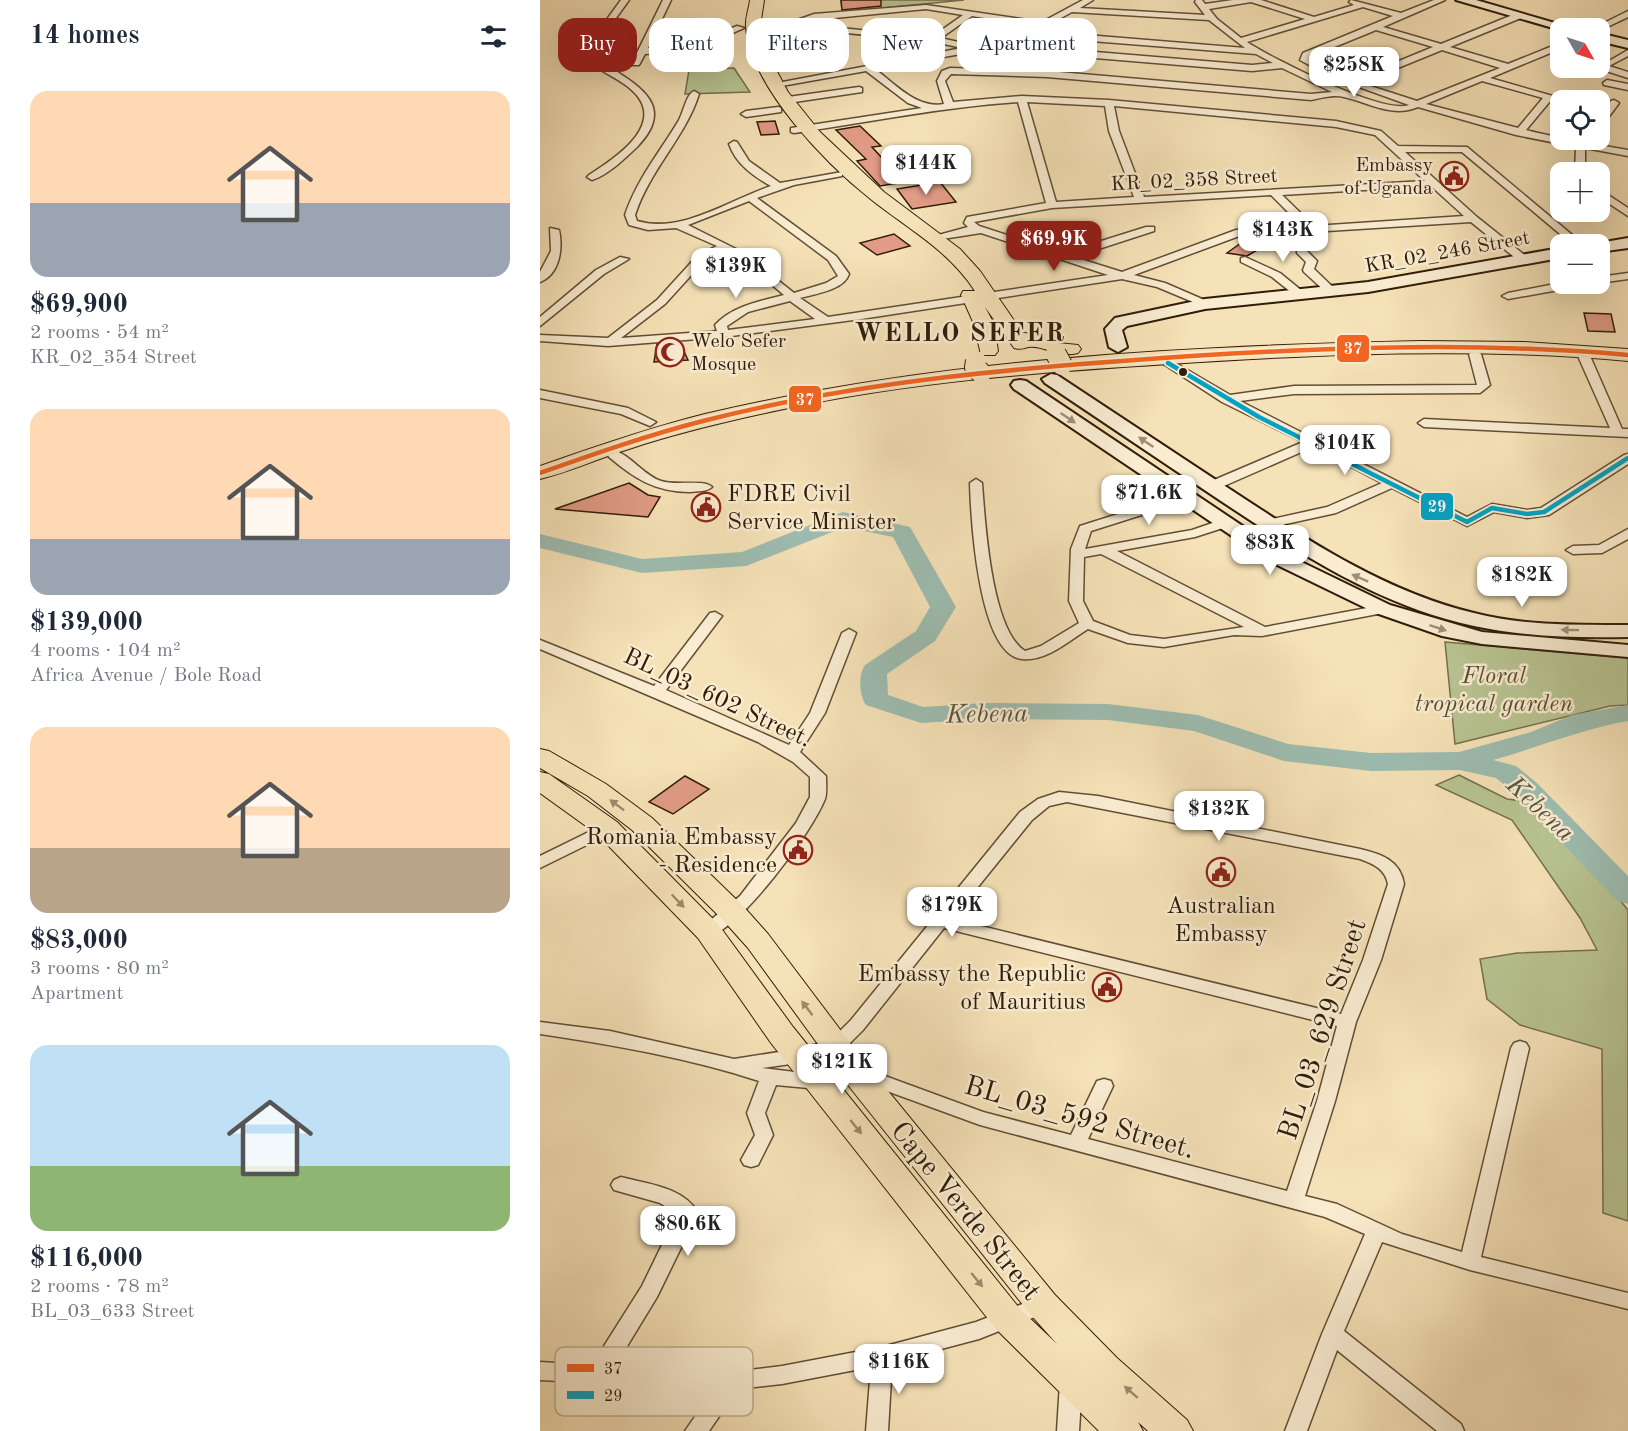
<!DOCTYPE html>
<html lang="en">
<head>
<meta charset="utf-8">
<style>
  :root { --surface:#fff; --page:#f6f6f7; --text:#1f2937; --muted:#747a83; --accent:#8f2418 }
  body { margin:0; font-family:"Old Standard TT",serif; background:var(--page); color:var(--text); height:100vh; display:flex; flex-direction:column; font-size:22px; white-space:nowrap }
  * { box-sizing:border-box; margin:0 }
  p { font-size:20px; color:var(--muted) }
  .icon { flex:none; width:33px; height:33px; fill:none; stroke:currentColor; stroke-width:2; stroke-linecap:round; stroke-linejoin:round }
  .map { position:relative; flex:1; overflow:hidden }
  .drawer { display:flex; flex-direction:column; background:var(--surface); width:540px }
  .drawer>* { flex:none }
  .guide { position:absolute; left:18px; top:18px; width:570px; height:54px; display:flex; gap:12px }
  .needle { width:39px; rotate:129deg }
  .tools { position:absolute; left:1010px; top:18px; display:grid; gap:12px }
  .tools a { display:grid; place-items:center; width:60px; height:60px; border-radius:12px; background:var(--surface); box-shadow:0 6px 24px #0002; font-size:30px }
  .price { position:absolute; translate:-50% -51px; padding:0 14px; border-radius:12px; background:#fff; color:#222; font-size:20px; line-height:39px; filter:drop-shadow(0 2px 3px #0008) }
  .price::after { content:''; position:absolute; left:50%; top:36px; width:18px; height:14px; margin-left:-9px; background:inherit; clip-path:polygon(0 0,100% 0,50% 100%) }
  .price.on { background:var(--accent); color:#fff }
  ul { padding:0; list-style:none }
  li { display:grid; align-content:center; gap:12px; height:318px; padding:0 30px }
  li span { display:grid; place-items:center; height:186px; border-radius:18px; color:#555 }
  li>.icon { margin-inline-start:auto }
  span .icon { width:108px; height:108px; fill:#fffc; stroke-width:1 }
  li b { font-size:26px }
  h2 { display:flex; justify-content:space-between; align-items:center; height:72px; padding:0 30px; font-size:26px }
  .tag { padding:0 21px; border-radius:18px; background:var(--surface); box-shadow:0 6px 24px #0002; font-size:21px; line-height:54px }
  .tag.on { background:var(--accent); color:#fff }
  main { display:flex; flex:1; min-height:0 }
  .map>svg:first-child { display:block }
  .green { fill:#b8c492; stroke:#74704d; stroke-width:1.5 }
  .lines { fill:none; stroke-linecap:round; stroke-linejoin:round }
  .river { fill:#9dbdb1; fill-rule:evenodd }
  .building { fill:#e19b86; stroke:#301c08; stroke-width:1.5 }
  .street-casing { stroke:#624e34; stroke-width:3 }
  .secondary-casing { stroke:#301c08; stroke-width:4 }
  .primary-casing { stroke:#301c08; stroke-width:2 }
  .street { fill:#f9ecd1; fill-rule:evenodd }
  .secondary { fill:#f9ecd1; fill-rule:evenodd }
  .primary { fill:#f6e2b8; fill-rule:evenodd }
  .primary-bridge-casing { stroke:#301c08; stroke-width:22; stroke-linecap:butt }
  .primary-bridge { stroke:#f6e2b8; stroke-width:20 }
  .bus-1-casing { stroke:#f9ecd1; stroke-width:8 }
  .bus-2-casing { stroke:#f9ecd1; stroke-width:8 }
  .bus-1 { stroke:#f26522; stroke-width:4.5 }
  .bus-2 { stroke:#02a2c4; stroke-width:4.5 }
  .oneway { fill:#9f8e77 }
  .oneway2 { fill:#9d8969 }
  .bus-dot { fill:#301c08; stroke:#f9ecd1; stroke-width:2 }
  .labels { text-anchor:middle; stroke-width:5; stroke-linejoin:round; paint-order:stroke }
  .far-poi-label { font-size:20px; fill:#301c08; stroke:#f9ecd1; text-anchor:end }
  .far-street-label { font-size:20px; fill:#301c08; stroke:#f9ecd1 }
  .poi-label { font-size:24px; fill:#301c08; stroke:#f9ecd1; text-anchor:end }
  .park-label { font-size:24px; font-style:italic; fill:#594e31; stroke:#f9ecd1 }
  .street-label { font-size:24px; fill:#301c08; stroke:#f9ecd1 }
  .far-district-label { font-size:26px; font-weight:bold; letter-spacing:1.5px; fill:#301c08; stroke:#f9ecd1 }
  .water-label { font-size:26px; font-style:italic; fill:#565443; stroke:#f9ecd1 }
  .near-street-label { font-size:28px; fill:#301c08; stroke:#f9ecd1 }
  .key { fill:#f9ecd1; stroke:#bdae95; stroke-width:1.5 }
  .key-label { font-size:16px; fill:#301c08 }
  .line-badge { stroke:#f9ecd1; stroke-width:2 }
  .badge-label { font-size:16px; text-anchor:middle; font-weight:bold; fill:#fff }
</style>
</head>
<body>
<main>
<section class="drawer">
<h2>14 homes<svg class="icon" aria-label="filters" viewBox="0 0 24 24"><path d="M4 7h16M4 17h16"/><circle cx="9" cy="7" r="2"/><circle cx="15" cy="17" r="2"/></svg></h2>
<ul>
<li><span style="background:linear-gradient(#ffd9b3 60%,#9aa5b1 0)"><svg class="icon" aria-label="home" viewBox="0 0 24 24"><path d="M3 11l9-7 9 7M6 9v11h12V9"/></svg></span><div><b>$69,900</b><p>2 rooms · 54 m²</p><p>KR_02_354 Street</p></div></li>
<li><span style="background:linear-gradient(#ffd9b3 70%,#9aa5b1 0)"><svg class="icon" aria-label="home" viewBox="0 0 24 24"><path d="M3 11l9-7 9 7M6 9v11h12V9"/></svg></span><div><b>$139,000</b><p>4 rooms · 104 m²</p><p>Africa Avenue / Bole Road</p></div></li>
<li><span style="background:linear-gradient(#ffd9b3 65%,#b9a48a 0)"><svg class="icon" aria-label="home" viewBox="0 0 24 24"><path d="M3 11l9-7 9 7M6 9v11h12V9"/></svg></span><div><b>$83,000</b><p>3 rooms · 80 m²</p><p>Apartment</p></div></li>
<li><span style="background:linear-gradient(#bfe0f5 65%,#8fb573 0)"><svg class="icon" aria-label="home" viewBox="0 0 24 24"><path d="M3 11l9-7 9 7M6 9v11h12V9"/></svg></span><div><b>$116,000</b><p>2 rooms · 78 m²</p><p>BL_03_633 Street</p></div></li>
</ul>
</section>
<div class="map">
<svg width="1088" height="1431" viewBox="0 0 1088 1431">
  <rect width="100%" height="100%" fill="#f6e2b8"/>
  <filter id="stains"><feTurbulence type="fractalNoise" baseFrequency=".00333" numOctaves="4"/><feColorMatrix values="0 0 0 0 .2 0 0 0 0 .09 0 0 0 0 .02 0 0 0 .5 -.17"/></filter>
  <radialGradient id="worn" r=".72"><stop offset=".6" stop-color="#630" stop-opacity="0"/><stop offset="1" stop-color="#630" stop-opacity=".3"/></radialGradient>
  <g class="green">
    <path d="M301,0H424L302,12Z"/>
    <path d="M194,68L210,92L145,94L149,70Z"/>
    <path d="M905,642L1088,658V705L1070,706L915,744Z"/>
    <path d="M919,775L967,799L989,802L1055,870L1088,910V1221L1063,1213L1062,1049L980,1025L947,999L940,959L977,953L1057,950L1040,918L972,820L896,785Z"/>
  </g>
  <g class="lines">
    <path class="river" d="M303,512L370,527L416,607L395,641L347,674L348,695L383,707L445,703L568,704L658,715L748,744L831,753L919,752L991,732L1032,715L1088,705V721C1042,729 999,747 953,760L976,766L997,783L1088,876V904L1077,901L977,795L956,778L920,770L831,771L744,761L654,731L568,720L445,719L381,723L326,705C319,695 318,675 325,665L376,631L390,607L353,537L305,527L206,566L102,573L0,548V534L102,559L202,552Z"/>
  </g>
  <g class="building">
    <path d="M301,0H341V6L302,10Z"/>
    <path d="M235,121L239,134L221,135L217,122Z"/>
    <path d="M320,126L341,146L332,147L364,182L340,186L317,161L326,159L296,130Z"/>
    <path d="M400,182L416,202L372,209L357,189Z"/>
    <path d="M354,234L370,246L337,255L320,243Z"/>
    <path d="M701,243L719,249L707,256L687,253Z"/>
    <path d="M1044,313L1071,314L1075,332L1048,331Z"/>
    <path d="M140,343L148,360L114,362L117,344Z"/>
    <path d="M89,483L108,495L120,497L108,517L15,509Z"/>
    <path d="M145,776L169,789L133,814L109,802Z"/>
  </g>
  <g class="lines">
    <g class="street-casing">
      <g id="street">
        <path d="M81,0H89L50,54C83,79 144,99 97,147C84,159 68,175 52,180L47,177L49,175C79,156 132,120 87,86C72,75 53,68 41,55Z"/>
        <path d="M123,0H131L108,48L147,46L197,26L204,28L151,51L105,54L99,65H93L92,63Z"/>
        <path d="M543,0H553L540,8L665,15L655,2L656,0H662L665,4L693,0H721L774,17L814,5L809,2L811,0L861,13L894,0H905L843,27L901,44L975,14H981V18L910,47L968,64L1020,43V49L950,78L1027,100L1020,102L1011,100L986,130C1010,136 1027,140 1049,140L1047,143L1088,150V156L1045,148V172H1035L1036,147L976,135L878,107C852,118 830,103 804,97C794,94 781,98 771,100L507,77L411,74L405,81L413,102L482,96L569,100L796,121L841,131L858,146L927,147L1043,244H1032L922,152H865L937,217L987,257V261H979L931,222L771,232L763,227L702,235L594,275L625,283L669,302V306L665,307L617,287L582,279L321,319L184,337L68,346L0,341V335L68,338L117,300L158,255L177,246L136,228L108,230L89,225L85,215C97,179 120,152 139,120C144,111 146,95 154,91L159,94C145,138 110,169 95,215L97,221C142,234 189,200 231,186C213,176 196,164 189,144L194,141L197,142L209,161L240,183L302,172V176L254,185L217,198L296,256L309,274C304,290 275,294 260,298L288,317L568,275L441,233L396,240L391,237L428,227L424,223L427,217L506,203L478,102C403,107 329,122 254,133L251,132V128L382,108L368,103L326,71L236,87L232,84L422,48L404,44C341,37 278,26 214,33L210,30L246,24L274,14L386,5L502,22ZM711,2L765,19L701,38L677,19L669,9ZM823,7L853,16L763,53L760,60L791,77L869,105C843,115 733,59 707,42ZM386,9L423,15L392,37L259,24L274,20ZM532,12L669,20L705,48L497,31ZM432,16L494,26L452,43L435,46L401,38ZM836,30L893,47L813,80L769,59L770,57ZM488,36L716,54L733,63L712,65L543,51L497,53L443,50ZM902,50L960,68L877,101L821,83ZM438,51V54L441,55L497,59L543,57L712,71L742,68L792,92L771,94L507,71L410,68L402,71L397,81L404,104C377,109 355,84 335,69ZM942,81L1003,98L978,128L886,104ZM487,102L565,106L569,131L594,197L516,202ZM574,106L796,127L835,135L885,181L604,197L579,131ZM891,186L924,216L774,226L742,195ZM731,195L758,222L696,230L582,272L534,257L614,231V227H606L523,253L439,226L434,222L512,208ZM209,201L288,260L298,276L286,283L254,293L202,252L148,225ZM184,250L213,269L244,295C220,301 192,306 175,325L177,331L81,338L125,304L166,259ZM250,301L275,319L188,330L187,326L208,312Z"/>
        <path d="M1088,11V17L1061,30L1054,28Z"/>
        <path d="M172,44L179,46L155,67H149L148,65L159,52Z"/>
        <path d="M1088,50V56L1069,66L1088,72V78L1057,68Z"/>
        <path d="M1067,80L1088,84V90L1064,85L1063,83Z"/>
        <path d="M319,87L322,88V92L248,103L243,100L248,97Z"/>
        <path d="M1074,100L1079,103L1062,126L1059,127V117L1071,101Z"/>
        <path d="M238,107L241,108V112L206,117L201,114L206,111Z"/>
        <path d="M1059,189L1088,208V216L1059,197Z"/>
        <path d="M10,228L19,230C23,248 20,274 0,282V272L11,251Z"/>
        <path d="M757,249H765L777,261L774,269L796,290V294H788L764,272L763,270L766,262L757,253Z"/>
        <path d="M80,257L89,259L64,274L0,326V317L56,270Z"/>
        <path d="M705,257L740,273L767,295L765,297H757L732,277L701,262V258Z"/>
        <path d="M1088,273V279L1059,283V277Z"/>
        <path d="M1020,283L1040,284L1035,287L968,299L962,296L968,293Z"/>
        <path d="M935,351L941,354L950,385L940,393L754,394L700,401L927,517L952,504L987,510L1001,508L1084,455L1088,454V464L1009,515L987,518L954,512L927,526L852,488L796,513L728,528L721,524L723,521L787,507L842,483L773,447L677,489H667L666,486L667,483L763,442L682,402L622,363L624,361H632L690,395L754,386L937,385L929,354Z"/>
        <path d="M1044,353L1050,356L1082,429H1088V437L884,427L878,423L884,419L1070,428L1038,356Z"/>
        <path d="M0,390L88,408L116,422L110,426L81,414L0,398Z"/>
        <path d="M73,450C91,455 103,475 121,481C135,486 164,479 172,487C167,492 158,491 150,492C115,492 94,478 69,457L67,454Z"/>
        <path d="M436,479L442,483C445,522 451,630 485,651L501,646L539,623L529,601L531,549L540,526L644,493L650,497L649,500L551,531L545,549L652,530L684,519L691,523L689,526L655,537L577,551L725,627L843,605L850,609L843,613L722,636L694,635L624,647L588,643L548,629C530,640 506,662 482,659C438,655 431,517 430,483ZM561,554L704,627L624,639L590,635L553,621L543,601L544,557Z"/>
        <path d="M1088,529V539L1062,553L1033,554L1026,550L1033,546L1059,545Z"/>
        <path d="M175,612L182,616L126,690L249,745L270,713L302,633L309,629L316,633L285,713L260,752L286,776C286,783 287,793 285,799C272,832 202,927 168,937L162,935L159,931L162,927L200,896L256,823L270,797V777L253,762L218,742L0,649V640L114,686L170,613Z"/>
        <path d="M519,792L558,796L820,849C841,854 860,860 864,884L841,960L816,1022L795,1101L765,1196L797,1204L862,1234L922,1252L971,1048L974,1043L980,1041L986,1043L989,1048L941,1257L1088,1293V1309L930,1270L842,1242L804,1331L921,1424L924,1431H897L797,1350L767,1431H745L782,1334L825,1234L785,1217L440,1125L314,1079L279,1089L236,1085L225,1113L233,1135L218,1165L211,1167L204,1165L201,1160L215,1135L207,1113L219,1081C149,1058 74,1045 0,1034V1022L70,1031L194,1059L258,1049L290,1041L311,1020L480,812L498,799ZM527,802L820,859C834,864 845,869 848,884L823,960L801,1014L412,919L492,820L509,806ZM404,928L797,1026L777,1101L747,1191L548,1139L573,1086L571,1081L564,1079L557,1081L531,1135L443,1112L315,1065L279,1075L222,1068L258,1063L302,1051L323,1030Z"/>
        <path d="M67,823L73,824L75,828L73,832L0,868V856Z"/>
        <path d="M81,1177C107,1184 144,1187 158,1213L117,1297L75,1366L192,1372L242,1366L342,1347L436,1322L503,1296L510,1299L513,1305L510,1311L439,1339L352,1362L348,1431H326L331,1367L242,1384L198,1389L169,1431H145L174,1389L0,1380V1362L52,1365L102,1286L137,1214L120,1203L74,1190L71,1185L74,1180Z"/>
        <path d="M531,1374L539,1377L542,1383L539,1431H517L520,1383L523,1377Z"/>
      </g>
    </g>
    <g class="secondary-casing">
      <g id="secondary">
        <path d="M916,0H936L1032,28L1020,30Z"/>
        <path d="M1059,33L1088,40V48L1059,41Z"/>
        <path d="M1088,238V248L1059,252V244H1053Z"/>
        <path d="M1020,248V258L828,292L665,309L587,326L582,330L587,347L578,352L569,347L565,329L575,318L665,299L828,282Z"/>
        <path d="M511,374L517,375C574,413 631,450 688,488C766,539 843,591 934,613C984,626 1037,625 1088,625V637C1036,638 985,637 934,626C837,605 756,551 675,497C618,459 562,421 505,383L502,379Z"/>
        <path d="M480,380L486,381L743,553L850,605L942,632L1088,645V657L942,644L902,636L836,613L729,561L474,389L471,385L474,381Z"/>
      </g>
    </g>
    <g class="primary-casing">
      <g id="primary">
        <path d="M210,0H224L220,27L225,49L248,92L280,132L344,192L420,249L440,271L482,332L518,343L538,345L541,349L538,353C517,358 503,345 489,347C483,348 481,350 474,348L445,307L454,324L458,351L455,355H441L434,324L421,295L423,291H435C408,250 370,230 333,201C287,165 211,88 206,27C205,18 209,9 210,0Z"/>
        <path d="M881,341L985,342L1088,349V361C935,347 782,354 629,364C501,372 370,382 244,409C192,420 140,432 89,449C59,458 30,472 0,479V466C54,447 109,428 165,414C398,359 641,346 881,341Z"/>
        <path d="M0,749L9,751L66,784L112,818L203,906L228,934L326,1064L515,1295L577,1358L647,1420L653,1431H608L598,1422L603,1431H559L456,1329L231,1043L158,938L57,834L0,793V772L9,774L77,822L178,924L253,1027L480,1309L517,1344L491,1315L304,1080L208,948L183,920L92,830L48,796L0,768Z"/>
      </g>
    </g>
    <use href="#street" class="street"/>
    <use href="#secondary" class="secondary"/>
    <use href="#primary" class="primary"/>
    <g class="primary-bridge-casing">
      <g id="primary-bridge">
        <path d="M516,354L522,365"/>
        <path d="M436,361L435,367L441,373"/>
      </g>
    </g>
    <use href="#primary-bridge" class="primary-bridge"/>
    <g class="bus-1-casing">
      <path id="bus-1" d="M0,473C54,454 108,435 163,421C322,380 488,367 651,356C797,347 943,342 1088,355"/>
    </g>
    <g class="bus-2-casing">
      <path id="bus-2" d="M628,363L719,417L927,522L952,508L987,514L1004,512L1088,458"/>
    </g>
    <use href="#bus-1" class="bus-1"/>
    <use href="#bus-2" class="bus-2"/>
  </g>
  <defs><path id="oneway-solid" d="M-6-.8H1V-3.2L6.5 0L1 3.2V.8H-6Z" transform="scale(1.5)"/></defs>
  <g class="oneway">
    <use href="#oneway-solid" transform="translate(528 418) rotate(34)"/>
    <use href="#oneway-solid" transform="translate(606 442) rotate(-146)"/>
    <use href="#oneway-solid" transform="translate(820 578) rotate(-156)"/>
    <use href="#oneway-solid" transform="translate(898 628) rotate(18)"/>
    <use href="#oneway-solid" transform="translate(1030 630) rotate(-179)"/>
  </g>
  <g class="oneway2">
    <use href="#oneway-solid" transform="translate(77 805) rotate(-143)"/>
    <use href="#oneway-solid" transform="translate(138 901) rotate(46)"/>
    <use href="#oneway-solid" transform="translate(267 1008) rotate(-127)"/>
    <use href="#oneway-solid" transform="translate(316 1127) rotate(51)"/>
    <use href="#oneway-solid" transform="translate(437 1280) rotate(51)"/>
    <use href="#oneway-solid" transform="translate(591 1392) rotate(-139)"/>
  </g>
  <defs>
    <g id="civic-ring" transform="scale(1.5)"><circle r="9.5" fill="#f9ecd1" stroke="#8f2418" stroke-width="1.5"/><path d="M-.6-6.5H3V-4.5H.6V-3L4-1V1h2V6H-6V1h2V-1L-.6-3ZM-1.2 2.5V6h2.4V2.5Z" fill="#8f2418"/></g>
    <g id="mosque-ring" transform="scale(1.5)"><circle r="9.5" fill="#f9ecd1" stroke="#8f2418" stroke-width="1.5"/><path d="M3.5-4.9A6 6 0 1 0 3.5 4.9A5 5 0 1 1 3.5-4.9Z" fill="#8f2418"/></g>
  </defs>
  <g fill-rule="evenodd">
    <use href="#civic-ring" x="914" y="176"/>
    <use href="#mosque-ring" x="130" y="352"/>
    <use href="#civic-ring" x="166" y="507"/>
    <use href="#civic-ring" x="258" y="850"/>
    <use href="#civic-ring" x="681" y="872"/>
    <use href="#civic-ring" x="567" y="987"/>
  </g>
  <circle class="bus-dot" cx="643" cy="372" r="5"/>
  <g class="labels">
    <g class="far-poi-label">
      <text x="893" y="171">Embassy<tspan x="893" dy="23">of Uganda</tspan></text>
      <text x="151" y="347" text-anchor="start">Welo Sefer<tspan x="151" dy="23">Mosque</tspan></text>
    </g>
    <g class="far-street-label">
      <text transform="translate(654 179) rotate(-3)" y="7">KR_02_358 Street</text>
      <text transform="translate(907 251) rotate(-10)" y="7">KR_02_246 Street</text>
    </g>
    <g class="poi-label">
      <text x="187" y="501" text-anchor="start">FDRE Civil<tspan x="187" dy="28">Service Minister</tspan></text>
      <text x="237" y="844">Romania Embassy<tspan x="237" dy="28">- Residence</tspan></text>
      <text x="681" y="913" text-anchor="middle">Australian<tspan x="681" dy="28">Embassy</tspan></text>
      <text x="546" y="981">Embassy the Republic<tspan x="546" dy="28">of Mauritius</tspan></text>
    </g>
    <g class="park-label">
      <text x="954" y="683">Floral<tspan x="954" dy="28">tropical garden</tspan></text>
    </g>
    <g class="street-label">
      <text transform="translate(178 697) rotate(25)" y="8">BL_03_602 Street.</text>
    </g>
    <g class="far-district-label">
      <text x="420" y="341">WELLO SEFER</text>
    </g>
    <g class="water-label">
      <text transform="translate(447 713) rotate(-1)" y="9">Kebena</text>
      <text transform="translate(1001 808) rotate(43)" y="9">Kebena</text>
    </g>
    <g class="near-street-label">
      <text transform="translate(781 1029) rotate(-72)" y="10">BL_03_629 Street</text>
      <text transform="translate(540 1116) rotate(16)" y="10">BL_03_592 Street.</text>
      <text transform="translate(427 1210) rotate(51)" y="10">Cape Verde Street</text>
    </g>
  </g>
  <rect x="15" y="1347" width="198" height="69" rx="9" class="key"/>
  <rect x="27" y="1364" width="27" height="8" fill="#f26522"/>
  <rect x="27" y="1391" width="27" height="8" fill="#02a2c4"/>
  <g class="key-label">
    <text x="64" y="1374">37</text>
    <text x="64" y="1401">29</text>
  </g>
  <g class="line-badge">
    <rect x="796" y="334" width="34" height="29" rx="6" fill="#f26522"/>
    <rect x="248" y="385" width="34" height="28" rx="6" fill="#f26522"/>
    <rect x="880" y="492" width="34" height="29" rx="6" fill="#02a2c4"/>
  </g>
  <g class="badge-label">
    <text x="813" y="354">37</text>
    <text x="265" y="405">37</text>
    <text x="897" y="512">29</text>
  </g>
  <rect width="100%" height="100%" filter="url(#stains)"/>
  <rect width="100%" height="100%" fill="url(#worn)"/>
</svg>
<div class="tools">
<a><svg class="needle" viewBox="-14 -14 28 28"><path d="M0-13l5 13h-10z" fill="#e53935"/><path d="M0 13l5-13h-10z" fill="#747a83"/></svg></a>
<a><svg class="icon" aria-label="locate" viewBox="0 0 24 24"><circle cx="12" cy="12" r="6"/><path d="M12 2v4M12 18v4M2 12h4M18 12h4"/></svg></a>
<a>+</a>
<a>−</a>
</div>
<b class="price" style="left:814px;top:98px">$258K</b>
<b class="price" style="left:386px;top:196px">$144K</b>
<b class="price" style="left:743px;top:263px">$143K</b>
<b class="price on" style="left:514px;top:272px">$69.9K</b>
<b class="price" style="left:196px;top:299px">$139K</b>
<b class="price" style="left:805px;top:476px">$104K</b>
<b class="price" style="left:609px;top:526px">$71.6K</b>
<b class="price" style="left:730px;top:576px">$83K</b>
<b class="price" style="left:982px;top:608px">$182K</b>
<b class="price" style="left:679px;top:842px">$132K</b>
<b class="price" style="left:412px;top:938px">$179K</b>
<b class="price" style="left:302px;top:1095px">$121K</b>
<b class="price" style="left:148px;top:1257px">$80.6K</b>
<b class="price" style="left:359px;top:1395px">$116K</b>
<div class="guide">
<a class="tag on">Buy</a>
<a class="tag">Rent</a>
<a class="tag">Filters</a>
<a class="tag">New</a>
<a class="tag">Apartment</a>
</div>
</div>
</main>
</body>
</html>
